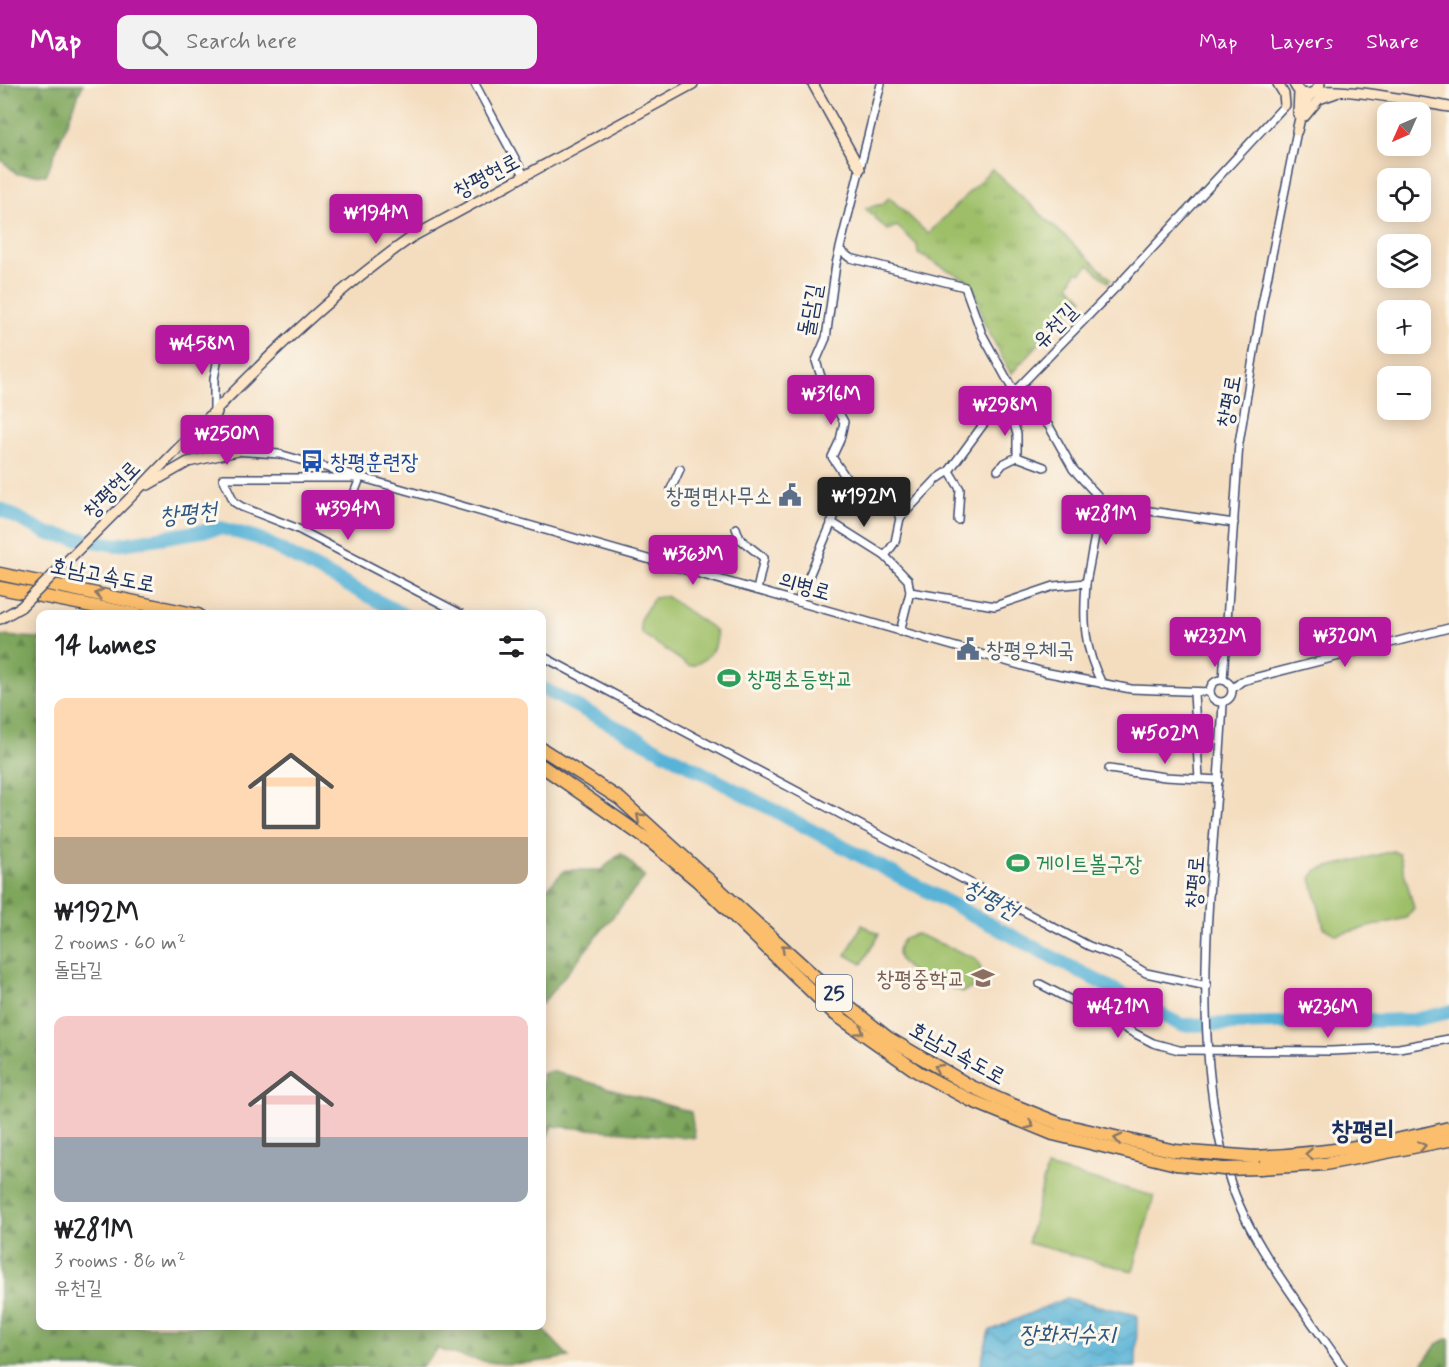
<!DOCTYPE html>
<html lang="en">
<head>
<meta charset="utf-8">
<style>
  :root { --surface:#fff; --page:#f2f2f2; --text:#202124; --muted:#757577; --accent:#b5179e }
  body { margin:0; font-family:Mynerve,"Poor Story",sans-serif; background:var(--page); color:var(--text); height:100vh; display:flex; flex-direction:column; font-size:22px; white-space:nowrap }
  * { box-sizing:border-box; margin:0 }
  p { font-size:20px; color:var(--muted) }
  .icon { flex:none; width:33px; height:33px; fill:none; stroke:currentColor; stroke-width:2; stroke-linecap:round; stroke-linejoin:round }
  .map { position:relative; flex:1; overflow:hidden }
  .drawer { position:absolute; left:36px; top:526px; width:510px; height:720px; display:flex; flex-direction:column; background:var(--surface); border-radius:12px; box-shadow:0 3px 15px #0003 }
  .drawer>* { flex:none }
  .needle { width:39px; rotate:225deg }
  .buttons { position:absolute; left:1377px; top:18px; display:grid; gap:12px }
  .buttons a { display:grid; place-items:center; width:54px; height:54px; border-radius:12px; background:var(--surface); box-shadow:0 3px 15px #0003; font-size:30px }
  .price { position:absolute; translate:-50% -51px; padding:0 14px; border-radius:6px; background:var(--accent); color:#fff; font-size:20px; line-height:39px; filter:drop-shadow(0 2px 3px #0008) }
  .price::after { content:''; position:absolute; left:50%; top:36px; width:18px; height:14px; margin-left:-9px; background:inherit; clip-path:polygon(0 0,100% 0,50% 100%) }
  .price.on { background:#222; color:#fff }
  ul { padding:0; list-style:none }
  li { display:grid; align-content:center; gap:12px; height:318px; padding:0 18px }
  li span { display:grid; place-items:center; height:186px; border-radius:12px; color:#555 }
  li>.icon { margin-inline-start:auto }
  span .icon { width:108px; height:108px; fill:#fffc; stroke-width:1 }
  li b { font-size:26px }
  h2 { display:flex; justify-content:space-between; align-items:center; height:72px; padding:0 18px; font-size:26px }
  header { display:flex; align-items:center; gap:36px; box-sizing:border-box; height:84px; padding:0 30px; background:var(--accent); color:#fff }
  header strong { font-size:28px }
  nav { display:flex; gap:33px; margin-inline-start:auto; font-size:21px }
  .search { width:420px; height:54px; background:var(--page); display:flex; align-items:center; gap:15px; box-sizing:border-box; padding:0 21px; border-radius:12px; color:var(--muted); font-size:22px }
  .map>svg:first-child { display:block }
  .forest { fill:url(#forest-firs); stroke:#4c6a5d; stroke-width:1.5 }
  .park { fill:url(#park-tufts); stroke:#5c7763; stroke-width:1.5 }
  .pitch { fill:#9ebf68; stroke:#5c7763; stroke-width:1.5 }
  .water { fill:url(#water-waves); stroke:#3a719a; stroke-width:1.5 }
  .lines { fill:none; stroke-linecap:round; stroke-linejoin:round }
  .river { stroke:#59b3d7; stroke-width:14 }
  .street-casing { stroke:#3c496d; stroke-width:10 }
  .secondary-casing { stroke:#3c496d; stroke-width:12 }
  .highway-casing { stroke:#3c496d; stroke-width:15 }
  .street { stroke:#fff; stroke-width:7 }
  .secondary { stroke:#fde5c5; stroke-width:9 }
  .highway { stroke:#fabe6d; stroke-width:12 }
  .secondary-bridge-casing { stroke:#3c496d; stroke-width:12; stroke-linecap:butt }
  .highway-bridge-casing { stroke:#3c496d; stroke-width:15; stroke-linecap:butt }
  .secondary-bridge { stroke:#fde5c5; stroke-width:9 }
  .highway-bridge { stroke:#fabe6d; stroke-width:12 }
  .oneway { stroke:#8a7666 }
  .labels { text-anchor:middle; stroke-width:6; stroke-linejoin:round; paint-order:stroke }
  .shield { fill:#fbf7ec; stroke:#5e6b89; stroke-width:1.5 }
  .shield-label { font-size:21px; font-weight:bold; fill:#1b2f5e }
  .street-label { font-size:22px; fill:#1b2f5e; stroke:#fbf7ec }
  .transit-label { font-size:22px; fill:#164399; stroke:#fbf7ec; text-anchor:start }
  .service-label { font-size:22px; fill:#4e5e75; stroke:#fbf7ec; text-anchor:end }
  .leisure-label { font-size:22px; fill:#27864d; stroke:#fbf7ec; text-anchor:start }
  .education-label { font-size:22px; fill:#785e54; stroke:#fbf7ec; text-anchor:end }
  .water-label { font-size:24px; font-style:italic; fill:#2e5782; stroke:#fbf7ec }
  .quarter-label { font-size:26px; font-weight:bold; fill:#1b2f5e; stroke:#fbf7ec }
</style>
</head>
<body>
<header>
<strong>Map</strong>
<div class="search"><svg class="icon" aria-label="search" viewBox="0 0 24 24"><circle cx="10" cy="10" r="6"/><path d="M15 15l6 6"/></svg>Search here</div>
<nav><a>Map</a><a>Layers</a><a>Share</a></nav>
</header>
<div class="map">
<svg width="1449" height="1283" viewBox="0 0 1449 1283">
  <defs>
    <pattern id="forest-firs" width="22" height="20" patternUnits="userSpaceOnUse" patternTransform="scale(1.5)"><rect width="22" height="20" fill="#7ea65c"/><path d="M5 1l3.5 6h-7zM16 11l3.5 6h-7z" fill="#66884f"/></pattern>
    <pattern id="park-tufts" width="24" height="20" patternUnits="userSpaceOnUse" patternTransform="scale(1.5)"><rect width="24" height="20" fill="#9ebf68"/><path d="M3 7l-1-3M5 7V3M7 7l1-3M15 17l-1-3M17 17v-4M19 17l1-3" fill="none" stroke="#809c59"/></pattern>
    <pattern id="water-waves" width="16" height="10" patternUnits="userSpaceOnUse" patternTransform="scale(1.5)"><rect width="16" height="10" fill="#59b3d7"/><path d="M0 5q4-4 8 0t8 0" fill="none" stroke="#4992b2"/></pattern>
  </defs>
  <rect width="100%" height="100%" fill="#fbf7ec"/>
  <filter id="ink" filterUnits="userSpaceOnUse"><feTurbulence type="fractalNoise" baseFrequency=".0167" numOctaves="2"/><feDisplacementMap in="SourceGraphic" scale="12" xChannelSelector="R" yChannelSelector="G"/><feConvolveMatrix kernelMatrix="1 2 1 2 8 2 1 2 1" color-interpolation-filters="sRGB"/></filter>
  <filter id="wash" filterUnits="userSpaceOnUse"><feTurbulence type="fractalNoise" baseFrequency=".008" numOctaves="4" result="noise"/><feDisplacementMap in="SourceGraphic" scale="24" xChannelSelector="R" yChannelSelector="G"/><feGaussianBlur stdDeviation="1.35" result="paint"/><feColorMatrix in="noise" values="0 0 0 0 0 0 0 0 0 0 0 0 0 0 0 0 0 1.4 0 .05"/><feComposite in="paint" operator="in"/></filter>
  <g filter="url(#wash)">
    <rect width="100%" height="100%" fill="#f4ddbf"/>
    <g class="forest">
      <path d="M0,0H83L46,91L17,90L0,75Z"/>
      <path d="M0,552L40,554V1242H540L569,1273C514,1283 491,1283 438,1265L421,1283H0Z"/>
      <path d="M621,769L645,793L542,920V809L565,786H601Z"/>
      <path d="M551,987L691,1028L695,1054L552,1042L542,1065V990Z"/>
      <path d="M1449,1254V1283H1420L1437,1260Z"/>
    </g>
    <path class="park" d="M992,85L1111,195L1108,198L1089,181L1080,189L1077,187L1069,201L1083,214L1067,231L1063,229L1046,247L1048,250L1011,290L982,235L977,212L969,197L918,170L917,161L897,142L887,146L865,124L883,120L889,113L928,150Z"/>
    <g class="pitch">
      <path d="M666,512L715,546C722,560 704,581 689,582L641,549L640,535L654,514Z"/>
      <path d="M1393,767L1399,770L1414,824L1406,834L1336,851L1324,844L1311,794L1317,786Z"/>
      <path d="M862,841L879,850L862,880L846,871Z"/>
      <path d="M917,850L975,874C984,885 982,891 975,903L963,908C946,902 890,888 899,863C902,854 908,852 917,850Z"/>
      <path d="M1047,1083L1154,1112L1133,1187L1028,1159Z"/>
    </g>
    <path class="water" d="M1066,1214L1137,1231L1136,1283H980L989,1247Z"/>
    <g class="lines">
      <g class="river">
        <path d="M0,425L49,450L116,461L221,444L258,454L404,531"/>
        <path d="M542,604L1181,941L1414,936L1449,928"/>
      </g>
    </g>
  </g>
  <g filter="url(#ink)">
    <g class="lines">
      <g class="street-casing">
        <g id="street">
          <path d="M475,0L525,93"/>
          <path d="M841,167L850,174L965,203L982,250L1014,308L991,330L949,387L960,405L958,436"/>
          <path d="M965,314L983,320L991,330"/>
          <path d="M214,328V295L221,258"/>
          <path d="M186,356L205,366L223,367"/>
          <path d="M234,367L279,370L1044,588L1131,605L1210,608"/>
          <path d="M1017,373L1044,383"/>
          <path d="M998,386L1003,380L1017,373V350L1006,315"/>
          <path d="M671,405L680,385"/>
          <path d="M886,415L893,419L900,434"/>
          <path d="M350,420L360,394H223L234,418L242,423L296,444L463,531"/>
          <path d="M831,438L885,472"/>
          <path d="M1234,439L1101,420L1098,412L1073,385L1049,342L1014,308L1124,195L1285,21"/>
          <path d="M736,444L740,455L764,474L757,506"/>
          <path d="M1086,499L1101,420"/>
          <path d="M910,508L995,522L1054,502L1086,499C1083,538 1084,564 1102,600"/>
          <path d="M798,518L849,398L832,373L840,356L844,338L824,302L816,277L826,254L836,180L881,0"/>
          <path d="M900,548L910,508L908,496L885,472L895,458L900,434L937,395L949,387"/>
          <path d="M542,572L1089,862L1119,873L1146,889L1207,902"/>
          <circle cx="1221" cy="607" r="11"/>
          <path d="M1223,596L1239,359L1262,220L1297,47"/>
          <path d="M1232,605L1242,597L1449,544"/>
          <path d="M1194,609L1199,695"/>
          <path d="M1223,619C1216,767 1188,924 1223,1071"/>
          <path d="M1109,685L1165,693L1219,696"/>
          <path d="M1040,900L1153,959L1179,966L1331,967L1399,964L1449,955"/>
          <path d="M1226,1082C1242,1151 1303,1224 1343,1283"/>
        </g>
      </g>
      <g class="secondary-casing">
        <g id="secondary">
          <path d="M813,0L860,85"/>
          <path d="M1278,0L1284,10L1285,21"/>
          <path d="M1294,0C1300,13 1314,13 1320,0"/>
          <path d="M1298,30L1299,8"/>
          <path d="M1305,32L1319,15L1336,9"/>
          <path d="M1297,47C1300,36 1302,17 1313,9C1331,0 1424,19 1449,23"/>
          <path d="M148,401L188,378L238,367L224,364L217,360L212,341L217,328"/>
          <path d="M129,415C219,323 307,226 412,153L693,0"/>
          <path d="M0,535L21,523"/>
        </g>
      </g>
      <g class="highway-casing">
        <g id="highway">
          <path d="M0,490L198,531"/>
          <path d="M0,504L138,531"/>
          <path d="M542,665L620,715L845,920L888,954L970,1002L1003,1017L1060,1040L1175,1067"/>
          <path d="M542,682L651,758L699,798L835,930L918,988L970,1016L1053,1050L1176,1080"/>
          <path d="M1255,1073C1321,1070 1385,1060 1449,1044"/>
          <path d="M1260,1084L1325,1080L1449,1056"/>
        </g>
      </g>
      <use href="#street" class="street"/>
      <use href="#secondary" class="secondary"/>
      <use href="#highway" class="highway"/>
      <g class="secondary-bridge-casing">
        <path id="secondary-bridge" d="M21,523L129,415"/>
      </g>
      <g class="highway-bridge-casing">
        <g id="highway-bridge">
          <path d="M1175,1067L1255,1073"/>
          <path d="M1176,1080L1223,1085L1260,1084"/>
        </g>
      </g>
      <use href="#secondary-bridge" class="secondary-bridge"/>
      <use href="#highway-bridge" class="highway-bridge"/>
    </g>
    <defs><path id="oneway-chevron" d="M-2-3.5L2.5 0L-2 3.5" fill="none" stroke-width="1.6" stroke-linecap="round" stroke-linejoin="round" transform="scale(1.5)"/></defs>
    <g class="oneway">
      <use href="#oneway-chevron" transform="translate(99 510) rotate(-170)"/>
      <use href="#oneway-chevron" transform="translate(640 733) rotate(-139)"/>
      <use href="#oneway-chevron" transform="translate(785 864) rotate(-137)"/>
      <use href="#oneway-chevron" transform="translate(860 947) rotate(35)"/>
      <use href="#oneway-chevron" transform="translate(938 984) rotate(-150)"/>
      <use href="#oneway-chevron" transform="translate(1030 1041) rotate(23)"/>
      <use href="#oneway-chevron" transform="translate(1118 1055) rotate(-167)"/>
      <use href="#oneway-chevron" transform="translate(1422 1062) rotate(-12)"/>
      <use href="#oneway-chevron" transform="translate(1309 1070) rotate(176)"/>
    </g>
  </g>
  <defs>
    <g id="bus-bare" transform="scale(1.8)"><path d="M-5-6H5V4H4V6H2V4H-2V6H-4V4H-5ZM-3.5-4V0h7V-4ZM-3.5 1.2v1.5H-2V1.2ZM2 1.2v1.5H3.5V1.2Z" fill="#1a4fb4" stroke="#fbf7ec" stroke-width="2.5" paint-order="stroke"/></g>
    <g id="civic-bare" transform="scale(1.8)"><path d="M-.6-6.5H3V-4.5H.6V-3L4-1V1h2V6H-6V1h2V-1L-.6-3ZM-1.2 2.5V6h2.4V2.5Z" fill="#5c6f8a" stroke="#fbf7ec" stroke-width="2.5" paint-order="stroke"/></g>
    <g id="stadium-bare" transform="scale(1.8)"><path d="M0-5a6.5 5 0 1 0 0 10a6.5 5 0 1 0 0-10ZM-3.5-1.8h7v3.6h-7Z" fill="#2e9e5b" stroke="#fbf7ec" stroke-width="2.5" paint-order="stroke"/></g>
    <g id="school-bare" transform="scale(1.8)"><path d="M0-5L7-2L0 1L-7-2ZM-4 1L0 2.5L4 1V4Q0 6-4 4Z" fill="#8d6e63" stroke="#fbf7ec" stroke-width="2.5" paint-order="stroke"/></g>
  </defs>
  <g fill-rule="evenodd">
    <use href="#bus-bare" x="312" y="377"/>
    <use href="#civic-bare" x="790" y="411"/>
    <use href="#civic-bare" x="968" y="565"/>
    <use href="#stadium-bare" x="729" y="594"/>
    <use href="#stadium-bare" x="1018" y="779"/>
    <use href="#school-bare" x="983" y="894"/>
  </g>
  <g class="labels">
    <rect class="shield" x="816" y="891" width="36" height="36" rx="4.5"/>
    <g class="shield-label">
      <text x="834" y="916">25</text>
    </g>
    <g class="street-label">
      <text transform="translate(486 91) rotate(-28)" y="8">창평현로</text>
      <text transform="translate(809 226) rotate(-80)" y="8">돌담길</text>
      <text transform="translate(1054 241) rotate(-46)" y="8">유천길</text>
      <text transform="translate(1228 317) rotate(-80)" y="8">창평로</text>
      <text transform="translate(111 405) rotate(-46)" y="8">창평현로</text>
      <text transform="translate(103 490) rotate(11)" y="8">호남고속도로</text>
      <text transform="translate(805 501) rotate(16)" y="8">의병로</text>
      <text transform="translate(1194 798) rotate(-86)" y="8">창평로</text>
      <text transform="translate(958 968) rotate(29)" y="8">호남고속도로</text>
    </g>
    <g class="transit-label">
      <text x="330" y="385">창평훈련장</text>
    </g>
    <g class="service-label">
      <text x="772" y="419">창평면사무소</text>
      <text x="986" y="573" text-anchor="start">창평우체국</text>
    </g>
    <g class="leisure-label">
      <text x="747" y="602">창평초등학교</text>
      <text x="1036" y="787">게이트볼구장</text>
    </g>
    <g class="education-label">
      <text x="965" y="902">창평중학교</text>
    </g>
    <g class="water-label">
      <text transform="translate(188 429) rotate(-6)" y="8">창평천</text>
      <text transform="translate(991 815) rotate(28)" y="8">창평천</text>
      <text x="1067" y="1258">장화저수지</text>
    </g>
    <g class="quarter-label">
      <text x="1363" y="1055">창평리</text>
    </g>
  </g>
</svg>
<div class="buttons">
<a><svg class="needle" viewBox="-14 -14 28 28"><path d="M0-13l5 13h-10z" fill="#e53935"/><path d="M0 13l5-13h-10z" fill="#757577"/></svg></a>
<a><svg class="icon" aria-label="locate" viewBox="0 0 24 24"><circle cx="12" cy="12" r="6"/><path d="M12 2v4M12 18v4M2 12h4M18 12h4"/></svg></a>
<a><svg class="icon" aria-label="layers" viewBox="0 0 24 24"><path d="M12 4l9 5-9 5-9-5zM3 14l9 5 9-5"/></svg></a>
<a>+</a>
<a>−</a>
</div>
<b class="price" style="left:376px;top:161px">₩194M</b>
<b class="price" style="left:202px;top:292px">₩458M</b>
<b class="price" style="left:831px;top:342px">₩316M</b>
<b class="price" style="left:1005px;top:353px">₩298M</b>
<b class="price" style="left:227px;top:382px">₩250M</b>
<b class="price on" style="left:864px;top:444px">₩192M</b>
<b class="price" style="left:348px;top:457px">₩394M</b>
<b class="price" style="left:1106px;top:462px">₩281M</b>
<b class="price" style="left:693px;top:502px">₩363M</b>
<b class="price" style="left:1215px;top:584px">₩232M</b>
<b class="price" style="left:1345px;top:584px">₩320M</b>
<b class="price" style="left:1165px;top:681px">₩502M</b>
<b class="price" style="left:1118px;top:955px">₩421M</b>
<b class="price" style="left:1328px;top:955px">₩236M</b>
<section class="drawer">
<h2>14 homes<svg class="icon" aria-label="filters" viewBox="0 0 24 24"><path d="M4 7h16M4 17h16"/><circle cx="9" cy="7" r="2"/><circle cx="15" cy="17" r="2"/></svg></h2>
<ul>
<li><span style="background:linear-gradient(#ffd9b3 75%,#b9a48a 0)"><svg class="icon" aria-label="home" viewBox="0 0 24 24"><path d="M3 11l9-7 9 7M6 9v11h12V9"/></svg></span><div><b>₩192M</b><p>2 rooms · 60 m²</p><p>돌담길</p></div></li>
<li><span style="background:linear-gradient(#f6c9c9 65%,#9aa5b1 0)"><svg class="icon" aria-label="home" viewBox="0 0 24 24"><path d="M3 11l9-7 9 7M6 9v11h12V9"/></svg></span><div><b>₩281M</b><p>3 rooms · 86 m²</p><p>유천길</p></div></li>
</ul>
</section>
</div>
</body>
</html>
